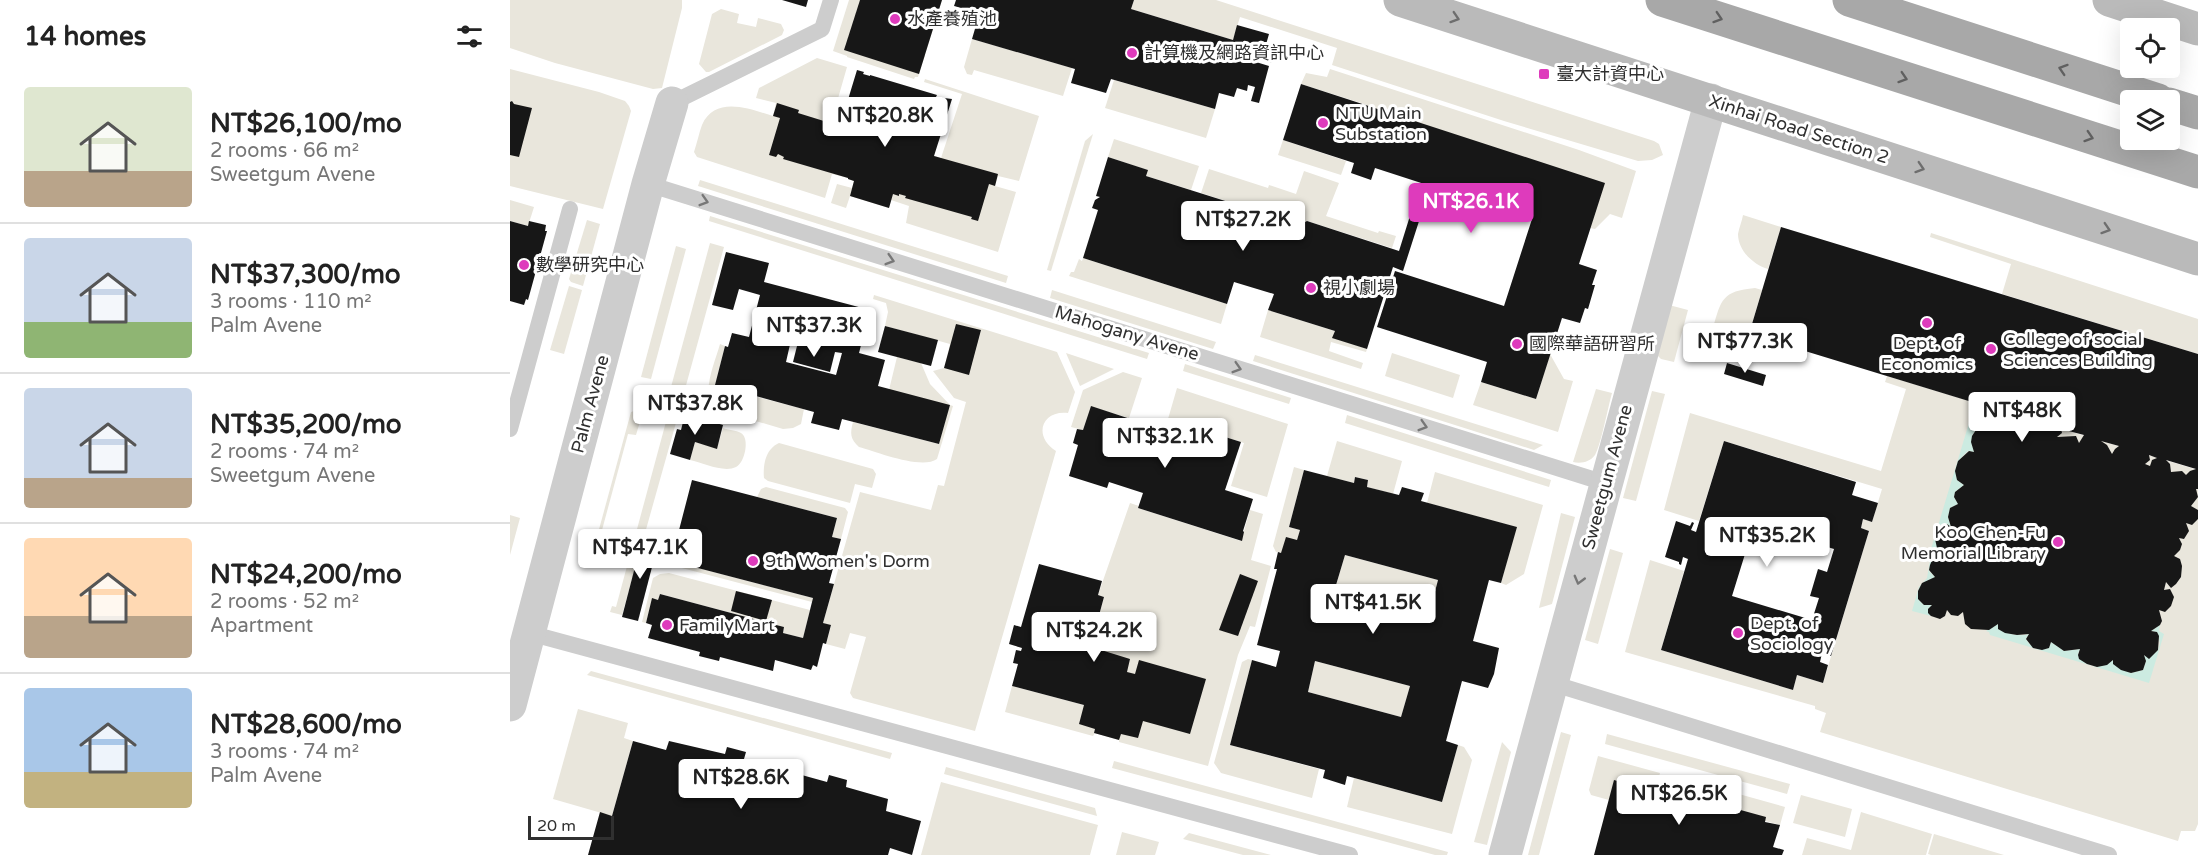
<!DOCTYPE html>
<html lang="en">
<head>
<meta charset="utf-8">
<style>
  :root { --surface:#fff; --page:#f6f6f6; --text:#222; --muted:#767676; --line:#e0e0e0; --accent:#de3bbc }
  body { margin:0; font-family:"Varela Round","Noto Sans TC",sans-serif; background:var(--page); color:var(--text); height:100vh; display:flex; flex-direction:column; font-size:22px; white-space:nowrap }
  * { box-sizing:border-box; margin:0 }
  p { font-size:20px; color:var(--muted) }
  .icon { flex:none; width:33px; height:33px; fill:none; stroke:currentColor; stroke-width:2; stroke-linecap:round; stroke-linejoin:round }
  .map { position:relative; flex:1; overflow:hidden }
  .drawer { display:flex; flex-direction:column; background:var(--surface); width:510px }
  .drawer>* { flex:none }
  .tools { position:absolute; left:1610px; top:18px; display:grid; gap:12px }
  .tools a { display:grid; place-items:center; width:60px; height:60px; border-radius:6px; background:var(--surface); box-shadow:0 6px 24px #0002; font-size:30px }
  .scale { position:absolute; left:18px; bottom:15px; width:86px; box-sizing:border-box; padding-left:6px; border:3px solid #303030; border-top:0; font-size:16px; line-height:21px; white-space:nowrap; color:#303030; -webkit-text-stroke:4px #fff; paint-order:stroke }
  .price { position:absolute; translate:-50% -51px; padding:0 14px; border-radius:6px; background:#fff; color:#222; font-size:20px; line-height:39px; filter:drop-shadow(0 2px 3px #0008) }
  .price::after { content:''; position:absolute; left:50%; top:36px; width:18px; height:14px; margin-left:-9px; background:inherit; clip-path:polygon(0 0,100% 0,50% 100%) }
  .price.active { background:var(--accent); color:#fff }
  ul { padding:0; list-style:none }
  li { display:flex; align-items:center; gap:18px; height:150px; padding:0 24px }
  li+li { border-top:2px solid var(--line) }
  li span { display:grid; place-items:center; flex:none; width:168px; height:120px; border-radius:6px; color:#555 }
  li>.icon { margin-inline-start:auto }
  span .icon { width:72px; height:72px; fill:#fffc; stroke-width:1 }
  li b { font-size:26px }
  h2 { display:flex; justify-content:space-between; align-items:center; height:72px; padding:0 24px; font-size:26px }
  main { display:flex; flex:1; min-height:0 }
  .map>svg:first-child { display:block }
  .green { fill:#e9e6dc }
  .water { fill:#ccebe1 }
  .building { fill:#171717; fill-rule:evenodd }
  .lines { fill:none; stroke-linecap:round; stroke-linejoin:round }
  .lane { stroke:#cdcdcd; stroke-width:16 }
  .street { stroke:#cdcdcd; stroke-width:33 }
  .secondary { stroke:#bababa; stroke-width:33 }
  .primary { stroke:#a8a8a8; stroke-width:33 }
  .oneway { stroke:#6e6e6e }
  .oneway2 { stroke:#606060 }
  .oneway3 { stroke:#777 }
  .poi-dot { fill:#de3bbc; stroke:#fff; stroke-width:2 }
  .labels { text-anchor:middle; stroke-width:6; stroke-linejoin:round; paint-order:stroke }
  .poi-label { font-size:18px; fill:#303030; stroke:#fff; text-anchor:start }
  .street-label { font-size:18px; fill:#303030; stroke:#fff }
</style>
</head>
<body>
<main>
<section class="drawer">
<h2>14 homes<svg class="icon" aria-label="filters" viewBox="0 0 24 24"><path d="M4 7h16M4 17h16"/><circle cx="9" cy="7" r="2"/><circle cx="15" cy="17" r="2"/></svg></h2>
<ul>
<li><span style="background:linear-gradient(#dfe7d0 70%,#b9a48a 0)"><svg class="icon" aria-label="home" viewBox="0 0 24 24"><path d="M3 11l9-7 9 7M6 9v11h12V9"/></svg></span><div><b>NT$26,100/mo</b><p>2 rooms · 66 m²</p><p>Sweetgum Avene</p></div></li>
<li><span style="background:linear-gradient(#c9d6e8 70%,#8fb573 0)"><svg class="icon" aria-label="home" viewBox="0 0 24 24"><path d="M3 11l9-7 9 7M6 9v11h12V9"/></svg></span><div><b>NT$37,300/mo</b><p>3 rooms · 110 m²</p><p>Palm Avene</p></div></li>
<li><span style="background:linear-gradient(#c9d6e8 75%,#b9a48a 0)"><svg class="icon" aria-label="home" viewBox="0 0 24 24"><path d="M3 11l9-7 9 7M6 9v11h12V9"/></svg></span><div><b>NT$35,200/mo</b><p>2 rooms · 74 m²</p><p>Sweetgum Avene</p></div></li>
<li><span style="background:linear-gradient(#ffd9b3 65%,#b9a48a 0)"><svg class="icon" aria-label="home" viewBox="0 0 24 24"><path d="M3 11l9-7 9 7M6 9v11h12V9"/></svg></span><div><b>NT$24,200/mo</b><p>2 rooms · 52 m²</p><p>Apartment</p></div></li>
<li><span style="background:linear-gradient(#a9c7e8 70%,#c2b280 0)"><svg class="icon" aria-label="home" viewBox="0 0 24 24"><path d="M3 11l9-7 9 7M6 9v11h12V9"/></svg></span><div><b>NT$28,600/mo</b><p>3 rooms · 74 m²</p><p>Palm Avene</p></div></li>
</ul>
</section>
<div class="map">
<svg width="1688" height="855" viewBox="0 0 1688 855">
  <rect width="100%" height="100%" fill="#fff"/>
  <g class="green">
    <path d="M0,0H172V8L152,88L143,89L45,63L0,48Z"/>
    <path d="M339,0H432L408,77H405L404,79L337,57V56L323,51Z"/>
    <path d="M624,0H706L1144,141L1149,144L1153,155L1142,160L1128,161L994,121L822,65L827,48L730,17L723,40L621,9Z"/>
    <path d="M211,9L229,14L227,23L246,27L248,18L271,24L274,30L272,35L199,72H196L189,64L202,14Z"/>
    <path d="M462,39L562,68L553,96L464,70L462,75L457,74L454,67Z"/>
    <path d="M307,58L337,67L321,123L431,158L452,94L414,82L415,79L529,116L509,181L488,176L485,186L506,192L488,252L396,223L399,206L381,200L379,208L340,196L336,208L321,203L327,184L342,188L344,181L338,179V178L322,174L315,198L187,157L184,152C187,143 189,133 192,125C205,95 240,109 263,116L266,103L246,98L249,88Z"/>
    <path d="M0,69L89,92L115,101L119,106L121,111L93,209L0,186Z"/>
    <path d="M820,69L1069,150L1126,171L1112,218L1100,214L1085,229L1080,228L854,104L791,84L796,73L817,77Z"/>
    <path d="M604,80L705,109L696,138L595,108Z"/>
    <path d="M583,134L541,271L537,270L575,141Z"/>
    <path d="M604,139L689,166L681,190L636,176L637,170L598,157Z"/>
    <path d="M773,140L836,161L831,175L768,155Z"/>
    <path d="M699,169L758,188L759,185L786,194L794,171L829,183L816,216L868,233L869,231L886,236L882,248L797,221L778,231L744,220L747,211L691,193Z"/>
    <path d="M190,180L498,276L496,283L188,186Z"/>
    <path d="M0,200L24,207L18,226L0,221Z"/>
    <path d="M1233,215L1271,227L1258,269C1244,265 1228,251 1228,234C1229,228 1232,221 1233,215Z"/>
    <path d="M200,216L639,353L637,359L199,221Z"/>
    <path d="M77,220L90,224L73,286L61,282L59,279Z"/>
    <path d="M1421,233L1688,319V354L1492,294L1501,264L1420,237Z"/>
    <path d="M200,243L214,247L172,400L157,395L152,389L153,385L161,387Z"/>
    <path d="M166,246L176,249L141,379L131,377Z"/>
    <path d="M573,258L717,304L711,324L559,276L561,272H564L569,259L572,261Z"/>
    <path d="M59,286L72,290L54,354L40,350Z"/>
    <path d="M1245,288L1252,290L1239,334L1258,339L1257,345L1203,328C1211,300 1212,291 1245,288Z"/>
    <path d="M542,290L706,342L703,349L540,298Z"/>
    <path d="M364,295L547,352L565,392L558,413C531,410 523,437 546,451L465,731L343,698L340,693L356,637L340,633L335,649L316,644L321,626L313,623L350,492L421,510L428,485L434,486L456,402L444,398L423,371L434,368L440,344L375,326L378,312L376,303L363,299Z"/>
    <path d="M1159,305L1178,310L1164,362L1151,359L1146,354Z"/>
    <path d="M758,310L825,331L823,337L857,349L856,352L821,342L819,351L853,363L851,369L750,337Z"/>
    <path d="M210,344L215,346L205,386L294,409L291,424L283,428L273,429L205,409C190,393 205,363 210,344Z"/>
    <path d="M556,353L604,369L570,386Z"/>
    <path d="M882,353L950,375L943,398L875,376Z"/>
    <path d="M1040,354L1054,379L1063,381L1048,432L963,405L971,382L1026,399Z"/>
    <path d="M745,355L1033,445L1024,450L743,361Z"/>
    <path d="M387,357L411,363L420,384L440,405L443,406L427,459C412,470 367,452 349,447C340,439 340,433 343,422L429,444L439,406L379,390Z"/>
    <path d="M675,364L781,398L779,404L673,371Z"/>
    <path d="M613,372L632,378L619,418L581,407L573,430L561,427L573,390Z"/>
    <path d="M1377,376L1688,470V824L1685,831H1671L1668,841L1310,732L1316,713L1305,709V706L1115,652L1140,560L1174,571L1151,650L1283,690L1287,675L1313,683L1359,531L1351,528L1353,519L1362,522L1372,489L1214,441L1189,521L1154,510L1180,413L1371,471L1396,389L1375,382Z"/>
    <path d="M667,388L778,424L757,497L721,486L734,443L658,419Z"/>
    <path d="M1086,389L1102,393C1098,407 1091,445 1085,455C1080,462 1071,464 1063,462Z"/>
    <path d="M1142,391L1155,394L1126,501L1113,498Z"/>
    <path d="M153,408L169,412L112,615L100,612L102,606L106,607L157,418L146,415L147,411Z"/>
    <path d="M127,410L132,415L126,435L118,434L85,556L82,555L121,412Z"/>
    <path d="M837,415L1041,480L1039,487L835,423Z"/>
    <path d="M213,428C218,430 226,430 231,433C240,438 235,463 226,467C214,473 193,463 180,460L185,442L207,448Z"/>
    <path d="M827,441L892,461L883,494L857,487L858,480L845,477L844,483L817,476Z"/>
    <path d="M269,443L363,469L366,474L362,488L345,484L340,503L258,481L254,478C253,463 256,449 269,443Z"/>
    <path d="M784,467L794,470L779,527L790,530L787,540L771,553L766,552L763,546Z"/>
    <path d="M925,472L1033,505L1014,574L996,585L991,583L1006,527L917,503Z"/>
    <path d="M256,487L335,508L338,512L331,539L322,537L327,518L247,497L251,489Z"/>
    <path d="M620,503L629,506L628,508L731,541L740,510L753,514L741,560L761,566L745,627L740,626L728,655L698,766L609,742V740L585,733L583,736L495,712L502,686L574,705L589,649L575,645L576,640L582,641L594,597L588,595Z"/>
    <path d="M1051,513L1065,517L1042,604L1029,608Z"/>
    <path d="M0,515L10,518L0,555Z"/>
    <path d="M1100,549L1113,553L1088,644L1075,640Z"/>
    <path d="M835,555L928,580L920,611L826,585Z"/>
    <path d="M162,561L303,598L302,602L168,567L163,564Z"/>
    <path d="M159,573L300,610L293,638L273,633L274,627L150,594L148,600L142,599L136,623L132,622L143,578L150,574Z"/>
    <path d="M738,659L742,660L720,745L809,769L802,798L711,773L704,763L732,662Z"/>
    <path d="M805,661L900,686L891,717L798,692Z"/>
    <path d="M81,671L382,753L380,759L77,675Z"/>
    <path d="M68,709L118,723L114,738L123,741L102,816L43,799Z"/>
    <path d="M1051,732L1061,735L1029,855H1018Z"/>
    <path d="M1097,734L1280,784L1277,794L1095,744Z"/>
    <path d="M992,742L1001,752L977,845L964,842Z"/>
    <path d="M948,745L954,747L962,760L942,834L837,807L844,778L932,802Z"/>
    <path d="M1088,756L1150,773L1146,787L1153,789L1156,777L1160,778L1156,795L1105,781L1099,800L1081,795L1079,790Z"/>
    <path d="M604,761L938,852L937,855H925L602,768Z"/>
    <path d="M436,767L585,808L587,816L434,774Z"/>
    <path d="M431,782L588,825L580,855H411Z"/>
    <path d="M1181,784L1185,785L1182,797L1189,799L1193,784L1275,807L1270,825L1177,800Z"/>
    <path d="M1291,795L1342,809L1335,837L1283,823Z"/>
    <path d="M1351,812L1422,834L1416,855H1292L1297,838L1341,850Z"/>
    <path d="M612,832L649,842L645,855H606Z"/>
    <path d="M679,833L761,855H733L673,839Z"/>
    <path d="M1424,834L1494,855H1421L1418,854Z"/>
  </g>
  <g class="water">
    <path d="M1465,403L1475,406L1470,410L1468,419L1471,428C1459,432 1461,442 1464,452L1458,451C1448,459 1445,467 1447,480L1454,485L1445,492L1444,497L1448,504L1440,508L1438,517L1441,527L1437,524L1431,525L1427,528V548L1432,554L1423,558L1419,571L1425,577L1413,583L1408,599L1414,605H1422L1418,609L1421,616L1402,611L1409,587L1417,578L1420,561L1418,559Z"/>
    <path d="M1488,624V629C1498,634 1508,637 1519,634L1516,639C1521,648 1529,651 1539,648L1541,642L1554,651L1570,649L1568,654C1574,668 1593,670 1603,660L1604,664L1621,673L1633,670L1636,661L1634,655L1639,658L1648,650L1650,643L1647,632L1641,631L1650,625L1649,631L1654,634L1639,683L1480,635L1479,632L1476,631Z"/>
  </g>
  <g class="building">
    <path d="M272,0H298L296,7Z"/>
    <path d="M350,0H432L409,74L334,50Z"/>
    <path d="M446,0H624L621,9L723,40L727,25L759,34L755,48L766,51L762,63L747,58L746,62L759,66L749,103L741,101L745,87L738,85L737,91L727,88L724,97L709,93L705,109L601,79L596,93L561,83L565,69L462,39L467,22L452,18L455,9L444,6Z"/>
    <path d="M347,70L354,72L353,74L360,76V75L427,95L426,97L442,99L424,156L488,174L485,186L479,184L468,221L461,219L462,217L395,198L396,196L389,194V196L383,194L379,208L340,196L344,181L338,179V178L273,159L274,157L268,154L266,157L259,155L270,118L263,116L267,103L289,110L288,113L330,126Z"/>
    <path d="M791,84L1095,183L1069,264L1087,270L1082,285H1085L1078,309L1075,308L1070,323L1052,318L1026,399L971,382L977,362L867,327L885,271L994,306L1022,219L865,168L861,180L841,173L844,163L773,140Z"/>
    <path d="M2,101L4,104L22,108L9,157L0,155V102Z"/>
    <path d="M598,157L638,170L636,176L747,211L744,220L778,231L797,221L889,251L909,187L919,190L893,271L883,267L857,349L822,338L825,331L758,310L764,294L724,282L717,304L573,258L588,210L582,208L585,200L590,197L586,196Z"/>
    <path d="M0,221L18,226L19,221L36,225L35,231H37L18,300L16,299L14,305L0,301Z"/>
    <path d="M1271,227L1688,354V489H1686L1688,497L1681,506L1688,510V519L1682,525L1676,523L1679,531L1674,539L1669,538L1672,544L1670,550L1664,556L1670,559L1672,566L1671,577L1666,584L1661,588L1656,582L1654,590L1660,589L1664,597L1661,606L1655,612L1649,610L1652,621L1650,625L1641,631L1647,632L1649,636L1648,650L1639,659L1634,655L1636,661L1633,670L1621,673L1611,670L1603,664V660L1597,665L1587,667L1577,664L1569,659L1568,655L1570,649L1554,651L1541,642L1539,648L1532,650L1523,648L1516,639L1519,634L1507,635L1495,633L1488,629V624L1479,630L1461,629L1455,624L1453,612L1448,616L1441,615L1437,610L1435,616L1430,619L1421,616L1418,613V609L1422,605H1414L1408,599V591L1412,583L1425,577L1419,570L1420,565L1423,558L1432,554L1427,548L1425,539L1427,528L1431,525L1437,524L1441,527L1438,517L1440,508L1448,504L1444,497L1445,492L1454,485L1447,480L1445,471L1448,461L1459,451L1464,452L1461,442L1462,436L1466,430L1471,428L1468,419L1470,409L1475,406L1239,334ZM1485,408L1513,417L1508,424L1505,418L1499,414L1493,415L1489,419V414ZM1551,429L1574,435L1569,443L1566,436L1547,437L1552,433ZM1591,441L1609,446L1605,449L1602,454L1597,445ZM1639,455L1647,458L1642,460L1640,466L1635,464L1640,460ZM1656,460L1686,469L1680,471L1676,475L1672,471L1661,472L1660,464Z"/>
    <path d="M216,252L259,263L254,282L360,310L349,353L375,360L368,386L440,405L429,444L332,419L329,430L301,423L304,412L205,385L215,346L218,347L222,333L239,337L250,295L229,289L223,310L202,305ZM281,340L288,342L283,362L320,372L325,352L332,353L326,375L276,362Z"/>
    <path d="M446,324L471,330L459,375L434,368Z"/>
    <path d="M375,326L428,340L421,366L368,352Z"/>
    <path d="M1217,363L1256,375L1253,386L1214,374Z"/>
    <path d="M581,406L654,430L658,419L731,442L715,490L743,499L733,531L734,532L732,541L628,508L633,493L599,482L597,488L559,476L568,445L563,443L567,429L573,430Z"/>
    <path d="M175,414L213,425L207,449L185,442L180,460L160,454L167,429L171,430Z"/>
    <path d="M1214,441L1346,482L1342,495L1368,503L1362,522L1353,519L1351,528L1359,531L1321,656L1312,653L1310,662L1318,665L1313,683L1287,675L1283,690L1151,650L1178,559L1173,557L1171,565L1169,564V562L1155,557L1166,521L1180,526L1182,522L1184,523L1181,530L1186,532ZM1244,525L1324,549L1317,572L1308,569L1300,596L1309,598L1302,620L1222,596Z"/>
    <path d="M794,470L844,483L845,477L858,480L857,487L889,495L892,487L914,493L911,501L1007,527L991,583L979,580L963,641L989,648L984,674L978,688L952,681L936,741L948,745L932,802L837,776L835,785L813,778L815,770L720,745L742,660L766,667L770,651L747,645L767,569H764L768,552L771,553L776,537L787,540L790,530L779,527ZM835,555L928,580L920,611L826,585ZM805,661L900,686L891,717L798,692Z"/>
    <path d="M182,480L327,518L322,537L331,539L319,583L324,584L313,623L321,625L316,644L313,643L307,667L303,665L301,670L265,660L263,671L210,657L209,661L189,656L190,652L138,638L142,625L136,623L142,598L148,600L150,594L274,627L273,633L293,638L303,598L161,561Z"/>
    <path d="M132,540L148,544L128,621L112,617Z"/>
    <path d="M529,564L592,581L588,595L594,597L582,641L576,640L575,645L620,659L617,672L625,674L629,660L696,679L680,734L633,721L628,738L611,734L609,740L584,733L585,729L569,724L574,705L502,686L508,664L503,663L506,650L511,651L512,648L499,644L504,625L511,627Z"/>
    <path d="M730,574L748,581L728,636L709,630Z"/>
    <path d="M226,591L262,600L256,621L221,611Z"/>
    <path d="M123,741L156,750L159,741L215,754L217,747L236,752L234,759L317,782L319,775L337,780L336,787L378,799L376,811L411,821L402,855L380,848L378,855H78L90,812L102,816Z"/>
    <path d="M1160,778L1181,784L1177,800L1215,811L1216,806L1256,817L1255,822L1270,825L1263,847L1274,850L1272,855H1084L1104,780L1156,795Z"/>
  </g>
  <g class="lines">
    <g class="lane">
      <path d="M162,103L312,29L321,0"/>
      <path d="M138,184L1095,483"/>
      <path d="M0,429L60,209"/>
      <path d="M19,633L840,855"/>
      <path d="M1041,683L1599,855"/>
    </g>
    <g class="street">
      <path d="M0,705L138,184L162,103"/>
      <path d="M995,855L1201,100"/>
    </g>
    <g class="secondary">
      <path d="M890,0L1688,259"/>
      <path d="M1599,0L1688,29"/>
    </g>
    <g class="primary">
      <path d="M1152,0L1688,172"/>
      <path d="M1339,0L1648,100"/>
      <path d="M1659,104L1688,113"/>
    </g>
  </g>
  <defs><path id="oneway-chevron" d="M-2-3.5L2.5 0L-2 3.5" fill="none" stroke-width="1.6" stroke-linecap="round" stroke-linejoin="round" transform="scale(1.5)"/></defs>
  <g class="oneway">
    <use href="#oneway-chevron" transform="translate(945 18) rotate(18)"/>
    <use href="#oneway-chevron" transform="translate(1410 168) rotate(18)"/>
    <use href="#oneway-chevron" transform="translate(1596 229) rotate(18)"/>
  </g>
  <g class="oneway2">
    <use href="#oneway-chevron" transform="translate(1208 18) rotate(18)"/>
    <use href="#oneway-chevron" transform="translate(1553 69) rotate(-162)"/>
    <use href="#oneway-chevron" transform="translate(1393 78) rotate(18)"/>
    <use href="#oneway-chevron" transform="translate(1579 137) rotate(18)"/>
  </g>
  <g class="oneway3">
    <use href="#oneway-chevron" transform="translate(194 201) rotate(17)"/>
    <use href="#oneway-chevron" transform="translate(380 260) rotate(17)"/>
    <use href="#oneway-chevron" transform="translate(727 368) rotate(17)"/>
    <use href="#oneway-chevron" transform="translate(913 426) rotate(17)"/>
    <use href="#oneway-chevron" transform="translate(1069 580) rotate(105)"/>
  </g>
  <g class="poi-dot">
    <circle cx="385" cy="19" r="6"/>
    <circle cx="622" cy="53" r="6"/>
    <rect x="1028" y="68" width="12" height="12" rx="3"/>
    <circle cx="813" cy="123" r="6"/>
    <circle cx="14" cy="265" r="6"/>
    <circle cx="801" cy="288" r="6"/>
    <circle cx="1417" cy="323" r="6"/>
    <circle cx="1007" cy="344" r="6"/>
    <circle cx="1481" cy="349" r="6"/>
    <circle cx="1548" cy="542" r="6"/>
    <circle cx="243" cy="561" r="6"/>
    <circle cx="157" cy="625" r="6"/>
    <circle cx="1228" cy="633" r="6"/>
  </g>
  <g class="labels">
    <g class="poi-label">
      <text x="397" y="25">水產養殖池</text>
      <text x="634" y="59">計算機及網路資訊中心</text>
      <text x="1046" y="80">臺大計資中心</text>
      <text x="825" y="119">NTU Main<tspan x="825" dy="21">Substation</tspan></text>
      <text x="26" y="271">數學研究中心</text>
      <text x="813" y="294">視小劇場</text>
      <text x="1493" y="345">College of social<tspan x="1493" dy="21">Sciences Building</tspan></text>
      <text x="1417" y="349" text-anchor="middle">Dept. of<tspan x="1417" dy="21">Economics</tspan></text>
      <text x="1019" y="350">國際華語研習所</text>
      <text x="1536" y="538" text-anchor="end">Koo Chen-Fu<tspan x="1536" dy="21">Memorial Library</tspan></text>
      <text x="255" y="567">9th Women's Dorm</text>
      <text x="1240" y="629">Dept. of<tspan x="1240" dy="21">Sociology</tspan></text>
      <text x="169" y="631">FamilyMart</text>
    </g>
    <g class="street-label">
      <text transform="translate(1289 129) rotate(18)" y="6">Xinhai Road Section 2</text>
      <text transform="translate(617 333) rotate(17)" y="6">Mahogany Avene</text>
      <text transform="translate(80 404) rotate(-75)" y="6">Palm Avene</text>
      <text transform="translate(1097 477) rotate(-75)" y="6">Sweetgum Avene</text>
    </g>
  </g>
</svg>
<div class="tools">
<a><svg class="icon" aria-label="locate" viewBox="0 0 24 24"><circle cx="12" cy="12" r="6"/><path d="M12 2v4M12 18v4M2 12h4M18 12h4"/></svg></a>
<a><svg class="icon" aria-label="layers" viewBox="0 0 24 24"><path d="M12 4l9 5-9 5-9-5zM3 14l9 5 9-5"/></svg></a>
</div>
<div class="scale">20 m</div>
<b class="price" style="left:375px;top:148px">NT$20.8K</b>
<b class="price active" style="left:961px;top:234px">NT$26.1K</b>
<b class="price" style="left:733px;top:252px">NT$27.2K</b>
<b class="price" style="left:304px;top:358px">NT$37.3K</b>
<b class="price" style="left:1235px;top:374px">NT$77.3K</b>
<b class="price" style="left:185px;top:436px">NT$37.8K</b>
<b class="price" style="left:1512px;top:443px">NT$48K</b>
<b class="price" style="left:655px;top:469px">NT$32.1K</b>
<b class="price" style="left:1257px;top:568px">NT$35.2K</b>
<b class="price" style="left:130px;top:580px">NT$47.1K</b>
<b class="price" style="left:863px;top:635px">NT$41.5K</b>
<b class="price" style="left:584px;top:663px">NT$24.2K</b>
<b class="price" style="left:231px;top:810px">NT$28.6K</b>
<b class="price" style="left:1169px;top:826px">NT$26.5K</b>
</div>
</main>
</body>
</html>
